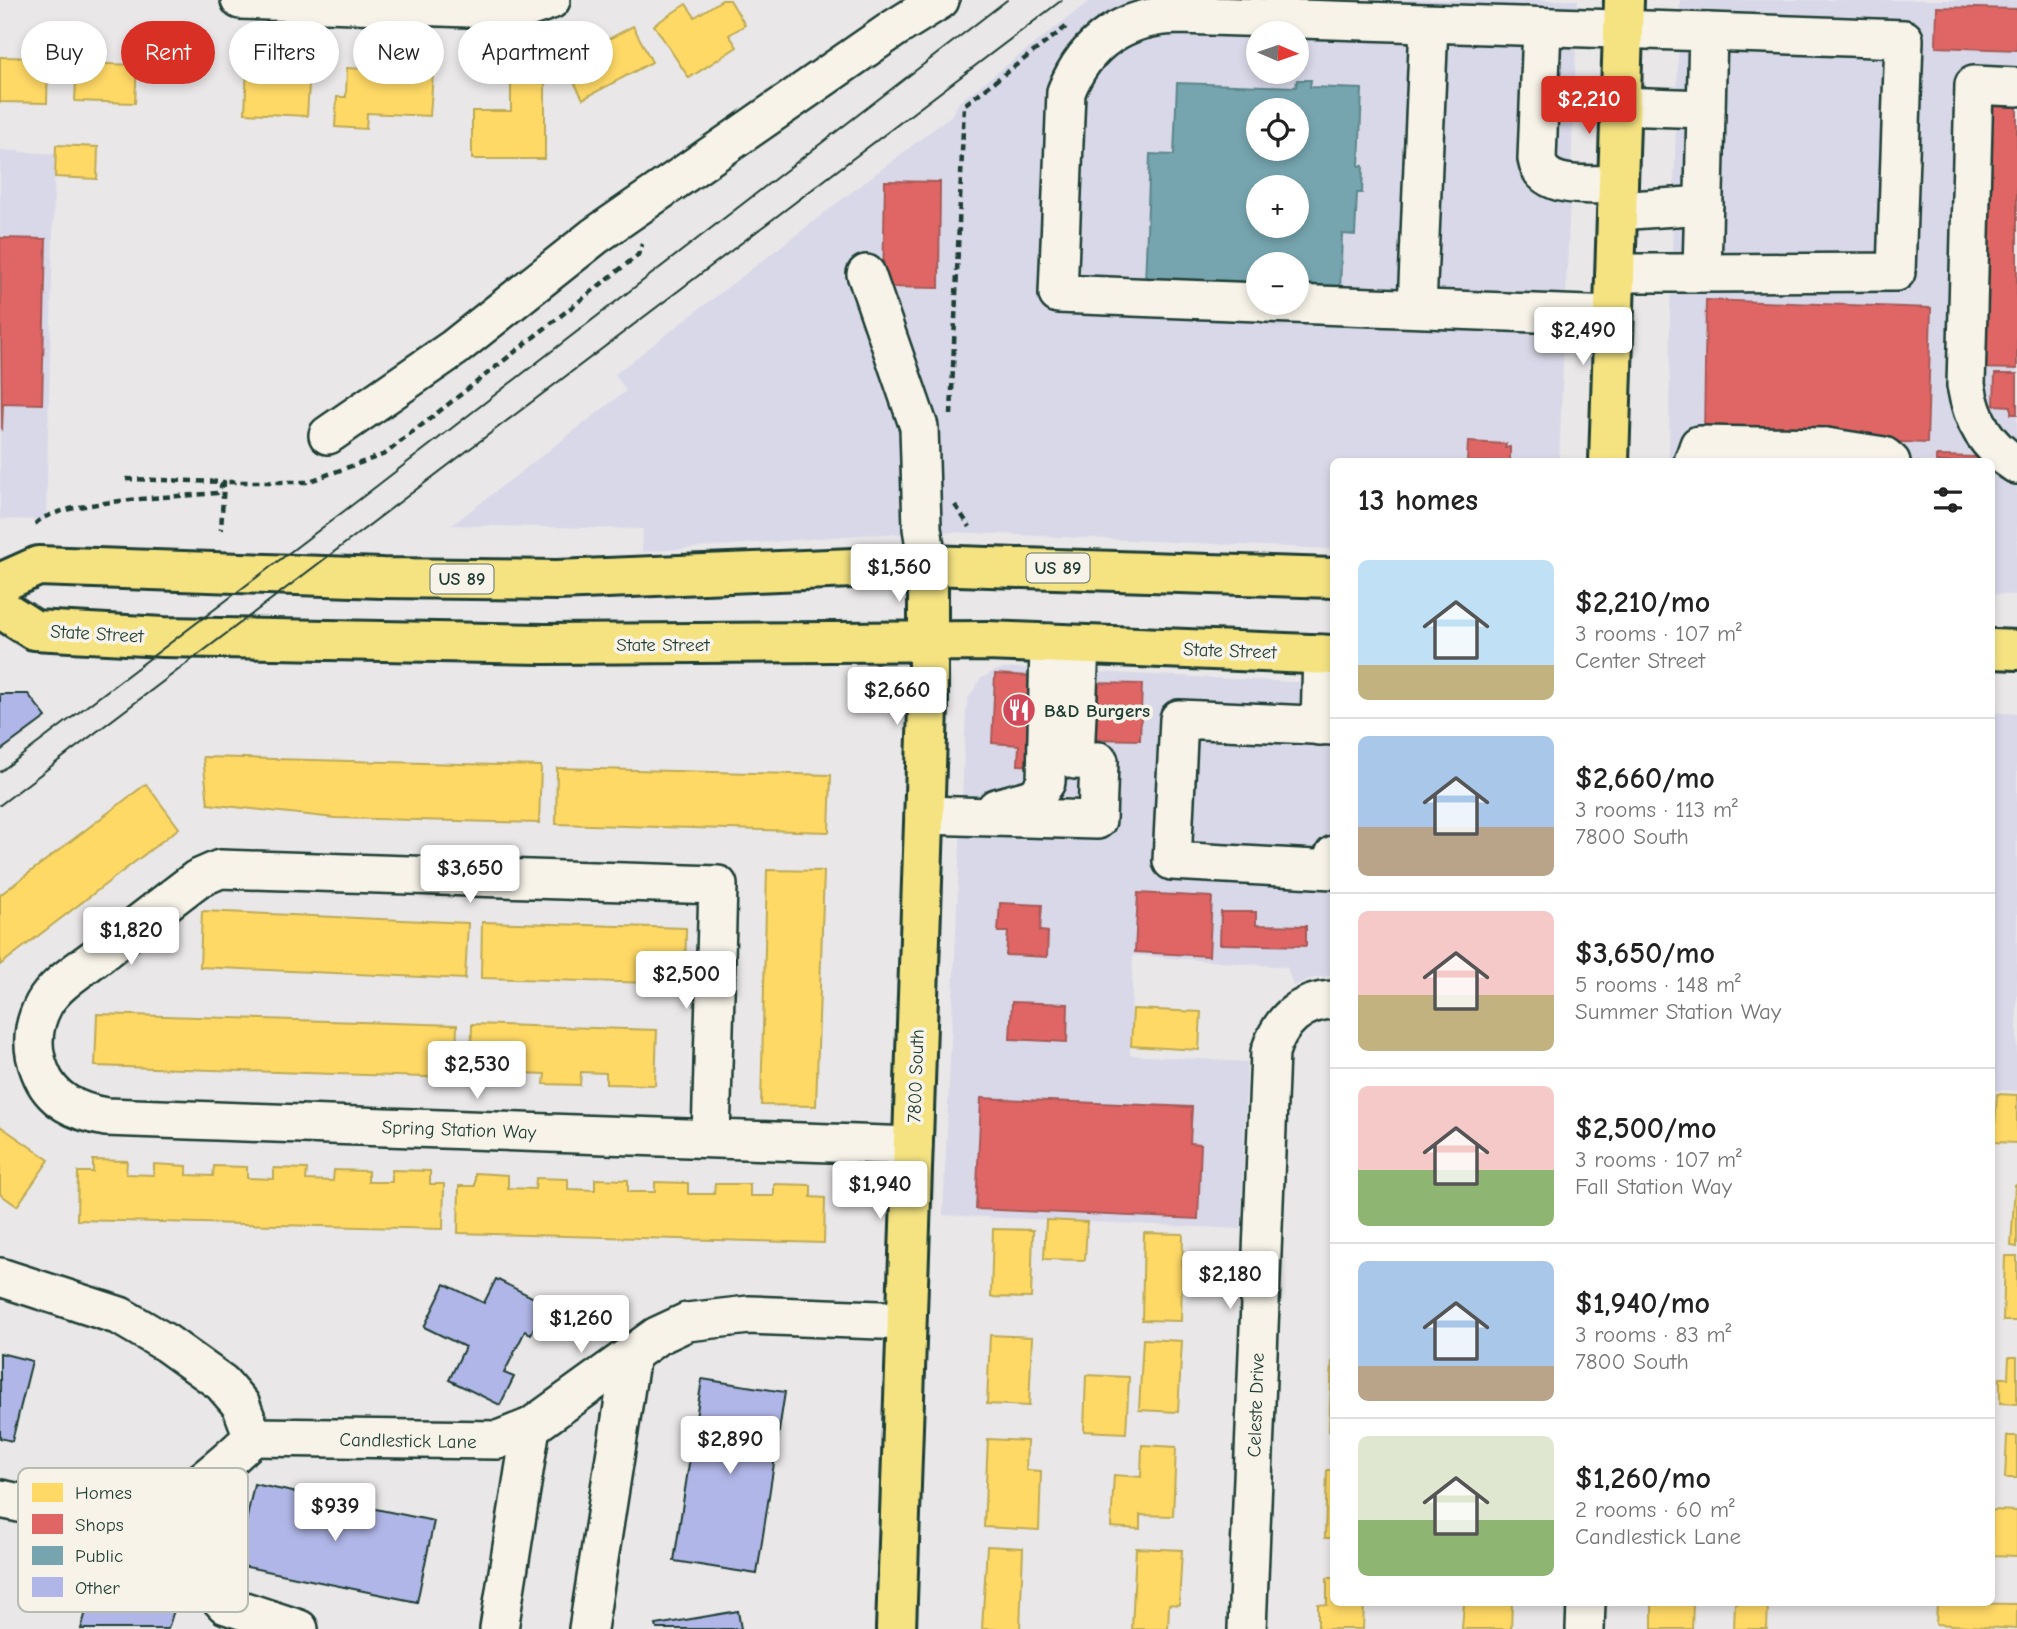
<!DOCTYPE html>
<html lang="en">
<head>
<meta charset="utf-8">
<style>
  :root { --surface:#fff; --page:#f2f2f2; --text:#222; --muted:#767676; --line:#e0e0e0; --accent:#d93025 }
  body { margin:0; font-family:"Comic Neue",sans-serif; background:var(--page); color:var(--text); height:100vh; display:flex; flex-direction:column; font-size:26px; white-space:nowrap }
  * { box-sizing:border-box; margin:0 }
  p { font-size:23px; color:var(--muted) }
  .icon { flex:none; width:38px; height:38px; fill:none; stroke:currentColor; stroke-width:2; stroke-linecap:round; stroke-linejoin:round }
  .map { position:relative; flex:1; overflow:hidden }
  .panel { position:absolute; left:1330px; top:458px; width:665px; height:1148px; display:flex; flex-direction:column; background:var(--surface); border-radius:10px; box-shadow:0 4px 10px #0003 }
  .panel>* { flex:none }
  .banner { position:absolute; left:21px; top:21px; width:665px; height:63px; display:flex; gap:14px }
  .needle { width:46px; rotate:92deg }
  .fabs { position:absolute; left:1246px; top:21px; display:grid; gap:14px }
  .fabs a { display:grid; place-items:center; width:63px; height:63px; border-radius:50%; background:var(--surface); box-shadow:0 4px 10px #0003; font-size:35px }
  .price { position:absolute; translate:-50% -60px; padding:0 16px; border-radius:7px; background:#fff; color:#222; font-size:23px; line-height:46px; filter:drop-shadow(0 2px 4px #0008) }
  .price::after { content:''; position:absolute; left:50%; top:42px; width:21px; height:16px; margin-left:-10px; background:inherit; clip-path:polygon(0 0,100% 0,50% 100%) }
  .price.selected { background:var(--accent); color:#fff }
  ul { padding:0; list-style:none }
  li { display:flex; align-items:center; gap:21px; height:175px; padding:0 28px }
  li+li { border-top:2px solid var(--line) }
  li span { display:grid; place-items:center; flex:none; width:196px; height:140px; border-radius:10px; color:#555 }
  li>.icon { margin-inline-start:auto }
  span .icon { width:84px; height:84px; fill:#fffc; stroke-width:1 }
  li b { font-size:30px }
  h2 { display:flex; justify-content:space-between; align-items:center; height:84px; padding:0 28px; font-size:30px }
  .pill { padding:0 24px; border-radius:32px; background:var(--surface); box-shadow:0 4px 10px #0003; font-size:24px; line-height:63px }
  .pill.selected { background:var(--accent); color:#fff }
  .map>svg:first-child { display:block }
  .built { fill:#d8d8e8; fill-rule:evenodd }
  .homes { fill:#ffd966; stroke:#bcaa57; stroke-width:2 }
  .shops { fill:#e06666; stroke:#a65a57; stroke-width:2 }
  .public { fill:#76a5af; stroke:#5c868a; stroke-width:2; fill-rule:evenodd }
  .building { fill:#b0b6e7; stroke:#1f3d34; stroke-width:2 }
  .lines { fill:none; stroke-linecap:round; stroke-linejoin:round }
  .minor-casing { stroke:#1f3d34; stroke-width:42 }
  .major-casing { stroke:#1f3d34; stroke-width:44 }
  .path { stroke:#1f3d34; stroke-width:4.5; stroke-dasharray:7 5; stroke-linecap:butt }
  .minor { stroke:#f7f3e8; stroke-width:37 }
  .major { stroke:#f5e382; stroke-width:38 }
  .tram { stroke:#1f3d34; stroke-width:2 }
  .labels { text-anchor:middle; stroke-width:7; stroke-linejoin:round; paint-order:stroke }
  .shield { fill:#f7f3e8; stroke:#60746a; stroke-width:2 }
  .shield-label { font-size:18px; font-weight:bold; fill:#1f3d34 }
  .street-label { font-size:19px; fill:#1f3d34; stroke:#f7f3e8 }
  .poi-label { font-size:19px; font-weight:bold; fill:#1f3d34; stroke:#f7f3e8; text-anchor:start }
  .key { fill:#f7f3e8; stroke:#b6bcb2; stroke-width:2 }
  .key-label { font-size:19px; fill:#1f3d34 }
</style>
</head>
<body>
<div class="map">
<svg width="2017" height="1629" viewBox="0 0 2017 1629">
  <rect width="100%" height="100%" fill="#e9e7e8"/>
  <filter id="ink" filterUnits="userSpaceOnUse"><feTurbulence type="fractalNoise" baseFrequency=".0143" numOctaves="2"/><feDisplacementMap in="SourceGraphic" scale="14" xChannelSelector="R" yChannelSelector="G"/><feConvolveMatrix kernelMatrix="1 2 1 2 8 2 1 2 1" color-interpolation-filters="sRGB"/></filter>
  <g filter="url(#ink)">
    <g class="built">
      <path d="M1091,0H1578L1559,462H1334L1333,549L953,532L859,535L642,552L643,529L452,525L626,391L615,374L952,115L959,102ZM1258,33H1297V72H1258ZM1258,110H1297V149H1258ZM1258,187H1297V226H1258ZM1258,264H1297V303H1258Z"/>
      <path d="M1680,0H2017V595L1992,594V462H1669L1670,313Z"/>
      <path d="M0,150L55,154L46,520L0,519Z"/>
      <path d="M1014,668L1333,684V975L1310,979L1293,986L1287,967L1133,955L1130,1055L1247,1062L1241,1229L943,1215L966,712L968,699L981,678L997,670Z"/>
      <path d="M1992,712L2017,714V1091L1992,1090Z"/>
    </g>
    <g class="homes">
      <path d="M722,0H730L745,25L729,35L737,47L689,78L654,25L686,4L695,17Z"/>
      <path d="M633,26L652,62L583,99L564,63Z"/>
      <path d="M0,57L48,58L47,103L0,102Z"/>
      <path d="M77,63L137,65L135,103L75,101Z"/>
      <path d="M247,65L310,68L307,116L245,113Z"/>
      <path d="M347,68L433,73L430,116L367,113L366,129L335,127L337,97H346Z"/>
      <path d="M511,76H545V159H472V111H511Z"/>
      <path d="M56,145L98,147L97,179L55,177Z"/>
      <path d="M203,757L541,766L539,823L335,818L208,804Z"/>
      <path d="M557,768L831,775L829,832L556,824Z"/>
      <path d="M146,784L179,828L0,965V895Z"/>
      <path d="M767,870L824,871L816,1106L761,1105Z"/>
      <path d="M202,911L468,923L465,979L200,967Z"/>
      <path d="M482,922L686,928L685,984L481,978Z"/>
      <path d="M1133,1009L1201,1012L1199,1050L1131,1046Z"/>
      <path d="M97,1014L457,1025L455,1078L95,1066Z"/>
      <path d="M472,1024L657,1030L655,1085L606,1084V1073L581,1072L580,1085L544,1084L545,1074L522,1073V1081L471,1079Z"/>
      <path d="M1997,1094L2017,1095V1143L1994,1142Z"/>
      <path d="M0,1126L49,1160L17,1206L0,1194Z"/>
      <path d="M93,1160L127,1161L126,1174L154,1175V1164L187,1166V1175L213,1176L214,1166L247,1167V1178L274,1179V1168L307,1169L306,1180L333,1181L334,1170L368,1171V1182H392V1170L430,1171V1184H444L443,1229L77,1220L78,1172H93Z"/>
      <path d="M475,1173L508,1175V1188L535,1189L536,1178L568,1179V1189L595,1190V1179L628,1180V1192H655V1182L688,1183V1194H714L715,1184H750V1196H774V1184L811,1185V1197L825,1198L824,1243L458,1233L459,1186H475Z"/>
      <path d="M2015,1185H2017V1247L2011,1246Z"/>
      <path d="M1046,1220L1087,1222L1085,1260L1044,1259Z"/>
      <path d="M993,1229L1033,1230L1031,1298L991,1297Z"/>
      <path d="M1144,1233L1183,1234L1181,1321L1142,1320Z"/>
      <path d="M2005,1256H2017V1321H2003Z"/>
      <path d="M990,1335L1032,1337L1029,1406L987,1404Z"/>
      <path d="M1143,1339L1182,1341L1178,1412L1139,1410Z"/>
      <path d="M2009,1357H2017V1404L2000,1403V1378H2008Z"/>
      <path d="M1332,1362H1334V1431H1329Z"/>
      <path d="M1086,1375L1129,1377L1126,1433L1084,1431Z"/>
      <path d="M2007,1436H2017V1478H2005Z"/>
      <path d="M988,1439L1027,1441L1026,1470L1041,1471L1039,1530L984,1527Z"/>
      <path d="M1142,1445L1176,1447L1173,1516L1140,1515V1529L1111,1527L1114,1475L1141,1477Z"/>
      <path d="M1327,1470H1334V1538H1325Z"/>
      <path d="M1992,1510L2017,1511V1556L1992,1555Z"/>
      <path d="M987,1546L1023,1548L1020,1629H982Z"/>
      <path d="M1136,1548L1182,1550L1179,1605L1169,1604L1168,1629H1132Z"/>
      <path d="M1327,1578H1334V1603H1364L1363,1629H1318V1604L1327,1605Z"/>
      <path d="M1464,1603H1512L1511,1629H1462Z"/>
      <path d="M1652,1603H1693L1692,1629H1652Z"/>
      <path d="M1735,1603H1768L1767,1629H1734Z"/>
      <path d="M1937,1603L2017,1604V1629L1936,1624Z"/>
    </g>
    <g class="shops">
      <path d="M1937,7L2017,9V50L1936,47Z"/>
      <path d="M1983,106L2017,107V369L1975,368Z"/>
      <path d="M885,181L940,182L939,288L883,287Z"/>
      <path d="M0,238L46,239L42,404L3,403L2,431Z"/>
      <path d="M1706,300L1931,308L1927,443L1704,435Z"/>
      <path d="M1995,374H2017V414H2011V406L1994,405Z"/>
      <path d="M1468,442L1506,444L1505,448L1510,447V462H1467Z"/>
      <path d="M1936,456L1977,457V462H1936Z"/>
      <path d="M995,674L1046,677L1042,766L1018,765L1019,745L992,743Z"/>
      <path d="M1094,683L1142,684L1140,740L1092,739Z"/>
      <path d="M1138,893L1212,897L1209,956L1135,952Z"/>
      <path d="M1000,903L1042,905L1040,931L1048,932L1047,957L1006,955L1008,932H998Z"/>
      <path d="M1221,912H1256V925L1306,926V946L1220,944Z"/>
      <path d="M1012,1002L1068,1004L1067,1042L1010,1039Z"/>
      <path d="M981,1098L1192,1107L1190,1143L1201,1144L1198,1219L976,1209Z"/>
    </g>
    <path class="public" d="M1297,80H1311L1310,87L1362,89L1359,166H1363L1362,193H1357L1355,235L1342,234L1340,291L1297,290V264H1258V288L1145,284L1150,154L1174,155L1177,83L1296,87ZM1258,110H1297V149H1258ZM1258,187H1297V226H1258Z"/>
    <g class="building">
      <path d="M0,694H28L46,717L0,751Z"/>
      <path d="M496,1279L546,1304L531,1334L525,1331L504,1373L514,1377L500,1405L449,1380L465,1347L424,1327L445,1284L484,1303Z"/>
      <path d="M0,1353L32,1361L12,1441L0,1438Z"/>
      <path d="M702,1379L785,1392L757,1574L674,1561Z"/>
      <path d="M254,1484L434,1521L417,1602L237,1565Z"/>
      <path d="M95,1580L176,1604L168,1629H81Z"/>
      <path d="M738,1611L741,1629H657L656,1625Z"/>
    </g>
    <g class="lines">
      <g class="minor-casing">
        <g id="minor">
          <path d="M240,0L522,10L551,0"/>
          <path d="M1542,27L1537,159C1542,192 1592,183 1618,185"/>
          <path d="M2017,87L1974,85L1966,385C1972,421 1986,446 2017,465"/>
          <path d="M1620,106L1706,109"/>
          <path d="M1617,211L1704,205"/>
          <path d="M1702,273L1896,272L1904,39L1708,32"/>
          <path d="M866,274L919,427L922,528L928,565"/>
          <path d="M1258,302L1058,294L1066,92C1086,41 1125,16 1179,15L1708,32L1702,273H1615"/>
          <path d="M1265,303L1614,316"/>
          <path d="M1417,307L1429,24"/>
          <path d="M328,435L454,348L595,236L895,28L940,0"/>
          <path d="M1693,462L1699,445L1826,447"/>
          <path d="M1825,462L1826,447L1884,456L1891,462"/>
          <path d="M1320,726L1322,654"/>
          <path d="M1334,726L1179,719L1172,861L1333,870L1334,855"/>
          <path d="M996,808L1036,797L1046,782L1049,643"/>
          <path d="M924,815L1097,820L1099,761L1075,760L1080,645"/>
          <path d="M711,1138L718,885L220,869L197,879C164,904 132,929 100,954C81,969 55,984 44,1004C32,1026 31,1049 40,1071C51,1101 77,1112 106,1117L913,1146"/>
          <path d="M0,1277L120,1316L166,1343L222,1383L241,1405L253,1437"/>
          <path d="M253,1437L498,1440L531,1427L657,1336L687,1322L749,1315L906,1321"/>
          <path d="M0,1499C32,1505 80,1519 112,1518C166,1518 216,1472 253,1437"/>
          <path d="M156,1510L174,1550L226,1605L299,1629"/>
          <path d="M499,1629L531,1427"/>
          <path d="M588,1629L631,1355"/>
          <path d="M1247,1629L1270,1052C1280,1021 1300,1001 1334,1000"/>
          <path d="M1585,1629L1586,1603"/>
        </g>
      </g>
      <g class="major-casing">
        <g id="major">
          <path d="M1609,462L1624,0"/>
          <path d="M0,583L38,566L382,578L557,580L928,565L1334,578"/>
          <path d="M0,608L34,630L163,637L544,644L987,641L1334,655"/>
          <path d="M1992,649L2017,650"/>
          <path d="M896,1629L928,708V565"/>
        </g>
      </g>
      <g class="path">
        <path d="M951,415L964,105L1066,27"/>
        <path d="M126,479L224,482L221,530"/>
        <path d="M955,505L970,527"/>
        <path d="M35,524C57,500 180,497 217,493L224,482H307L385,454L638,255L642,244"/>
      </g>
      <use href="#minor" class="minor"/>
      <use href="#major" class="major"/>
      <g class="tram">
        <path d="M0,772L356,502L1007,0"/>
        <path d="M0,805L1062,0"/>
      </g>
    </g>
  </g>
  <defs>
    <g id="restaurant-disc" transform="scale(1.75)"><circle r="9.5" fill="#d1495b" stroke="#f7f3e8"/><path d="M-5-6h1v4h1v-4h1v4h1v-4h1v5L-1.5 .5V6h-2V.5L-5-1ZM5-6V6H3V1.5H1.5Q1.5-4 5-6Z" fill="#fff"/></g>
  </defs>
  <g fill-rule="evenodd">
    <use href="#restaurant-disc" x="1019" y="710"/>
  </g>
  <g class="labels">
    <g class="shield">
      <rect x="1026.5" y="553.5" width="63" height="29" rx="5"/>
      <rect x="430.5" y="564.5" width="63" height="29" rx="5"/>
    </g>
    <g class="shield-label">
      <text x="1058" y="574">US 89</text>
      <text x="462" y="585">US 89</text>
    </g>
    <g class="street-label">
      <text transform="translate(97 633) rotate(3)" y="7">State Street</text>
      <text x="663" y="651">State Street</text>
      <text transform="translate(1230 650) rotate(2)" y="7">State Street</text>
      <text transform="translate(915 1076) rotate(-88)" y="7">7800 South</text>
      <text transform="translate(459 1129) rotate(2)" y="7">Spring Station Way</text>
      <text transform="translate(1255 1405) rotate(-88)" y="7">Celeste Drive</text>
      <text transform="translate(408 1440) rotate(1)" y="7">Candlestick Lane</text>
    </g>
    <g class="poi-label">
      <text x="1044" y="717">B&amp;D Burgers</text>
    </g>
  </g>
  <rect x="18" y="1468" width="230" height="144" rx="10" class="key"/>
  <rect x="32" y="1483" width="31" height="19" fill="#ffd966"/>
  <rect x="32" y="1514" width="31" height="20" fill="#e06666"/>
  <rect x="32" y="1546" width="31" height="19" fill="#76a5af"/>
  <rect x="32" y="1577" width="31" height="20" fill="#b0b6e7"/>
  <g class="key-label">
    <text x="75" y="1499">Homes</text>
    <text x="75" y="1531">Shops</text>
    <text x="75" y="1562">Public</text>
    <text x="75" y="1594">Other</text>
  </g>
</svg>
<div class="fabs">
<a><svg class="needle" viewBox="-14 -14 28 28"><path d="M0-13l5 13h-10z" fill="#e53935"/><path d="M0 13l5-13h-10z" fill="#767676"/></svg></a>
<a><svg class="icon" aria-label="locate" viewBox="0 0 24 24"><circle cx="12" cy="12" r="6"/><path d="M12 2v4M12 18v4M2 12h4M18 12h4"/></svg></a>
<a>+</a>
<a>−</a>
</div>
<b class="price selected" style="left:1589px;top:136px">$2,210</b>
<b class="price" style="left:1583px;top:367px">$2,490</b>
<b class="price" style="left:899px;top:604px">$1,560</b>
<b class="price" style="left:897px;top:727px">$2,660</b>
<b class="price" style="left:470px;top:905px">$3,650</b>
<b class="price" style="left:131px;top:967px">$1,820</b>
<b class="price" style="left:686px;top:1011px">$2,500</b>
<b class="price" style="left:477px;top:1101px">$2,530</b>
<b class="price" style="left:880px;top:1221px">$1,940</b>
<b class="price" style="left:1230px;top:1311px">$2,180</b>
<b class="price" style="left:581px;top:1355px">$1,260</b>
<b class="price" style="left:730px;top:1476px">$2,890</b>
<b class="price" style="left:335px;top:1543px">$939</b>
<div class="banner">
<a class="pill">Buy</a>
<a class="pill selected">Rent</a>
<a class="pill">Filters</a>
<a class="pill">New</a>
<a class="pill">Apartment</a>
</div>
<section class="panel">
<h2>13 homes<svg class="icon" aria-label="filters" viewBox="0 0 24 24"><path d="M4 7h16M4 17h16"/><circle cx="9" cy="7" r="2"/><circle cx="15" cy="17" r="2"/></svg></h2>
<ul>
<li><span style="background:linear-gradient(#bfe0f5 75%,#c2b280 0)"><svg class="icon" aria-label="home" viewBox="0 0 24 24"><path d="M3 11l9-7 9 7M6 9v11h12V9"/></svg></span><div><b>$2,210/mo</b><p>3 rooms · 107 m²</p><p>Center Street</p></div></li>
<li><span style="background:linear-gradient(#a9c7e8 65%,#b9a48a 0)"><svg class="icon" aria-label="home" viewBox="0 0 24 24"><path d="M3 11l9-7 9 7M6 9v11h12V9"/></svg></span><div><b>$2,660/mo</b><p>3 rooms · 113 m²</p><p>7800 South</p></div></li>
<li><span style="background:linear-gradient(#f6c9c9 60%,#c2b280 0)"><svg class="icon" aria-label="home" viewBox="0 0 24 24"><path d="M3 11l9-7 9 7M6 9v11h12V9"/></svg></span><div><b>$3,650/mo</b><p>5 rooms · 148 m²</p><p>Summer Station Way</p></div></li>
<li><span style="background:linear-gradient(#f6c9c9 60%,#8fb573 0)"><svg class="icon" aria-label="home" viewBox="0 0 24 24"><path d="M3 11l9-7 9 7M6 9v11h12V9"/></svg></span><div><b>$2,500/mo</b><p>3 rooms · 107 m²</p><p>Fall Station Way</p></div></li>
<li><span style="background:linear-gradient(#a9c7e8 75%,#b9a48a 0)"><svg class="icon" aria-label="home" viewBox="0 0 24 24"><path d="M3 11l9-7 9 7M6 9v11h12V9"/></svg></span><div><b>$1,940/mo</b><p>3 rooms · 83 m²</p><p>7800 South</p></div></li>
<li><span style="background:linear-gradient(#dfe7d0 60%,#8fb573 0)"><svg class="icon" aria-label="home" viewBox="0 0 24 24"><path d="M3 11l9-7 9 7M6 9v11h12V9"/></svg></span><div><b>$1,260/mo</b><p>2 rooms · 60 m²</p><p>Candlestick Lane</p></div></li>
</ul>
</section>
</div>
</body>
</html>
